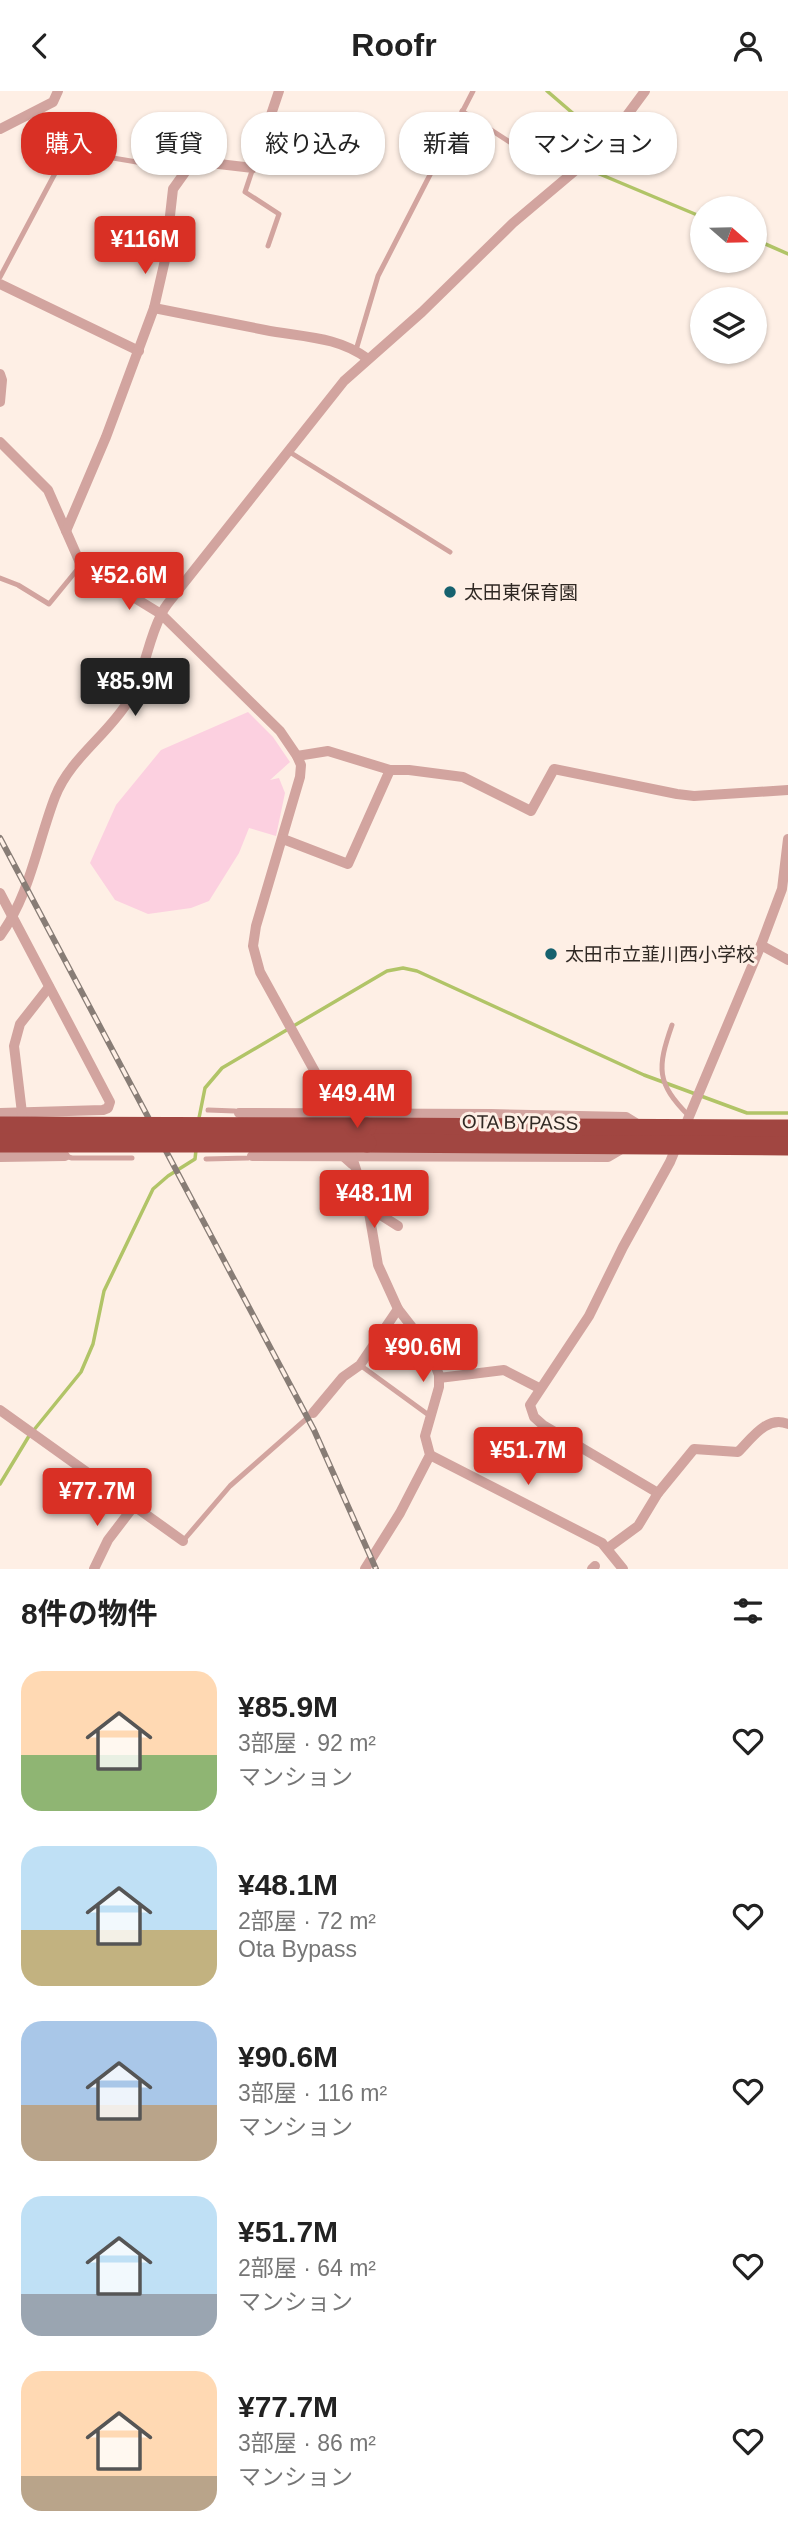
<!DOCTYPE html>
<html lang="ja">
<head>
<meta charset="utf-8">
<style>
  :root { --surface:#fff; --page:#f6f6f6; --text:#222; --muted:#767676; --accent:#d93025 }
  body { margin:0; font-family:Arial,"Noto Sans JP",sans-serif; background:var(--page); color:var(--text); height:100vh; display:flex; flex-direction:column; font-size:26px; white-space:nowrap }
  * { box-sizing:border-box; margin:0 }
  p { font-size:23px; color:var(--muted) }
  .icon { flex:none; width:38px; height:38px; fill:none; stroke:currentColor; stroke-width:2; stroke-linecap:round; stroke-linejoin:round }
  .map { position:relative; height:1478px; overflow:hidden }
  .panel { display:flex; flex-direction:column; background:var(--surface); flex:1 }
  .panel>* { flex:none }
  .guide { position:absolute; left:21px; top:21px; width:747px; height:63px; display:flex; gap:14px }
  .needle { width:46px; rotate:110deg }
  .tools { position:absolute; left:690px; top:105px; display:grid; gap:14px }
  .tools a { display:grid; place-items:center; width:77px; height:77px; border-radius:50%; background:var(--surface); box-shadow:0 2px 5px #0004; font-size:35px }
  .price { position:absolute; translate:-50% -60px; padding:0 16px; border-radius:7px; background:var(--accent); color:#fff; font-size:23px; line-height:46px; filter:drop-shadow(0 2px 4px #0008) }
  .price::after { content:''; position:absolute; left:50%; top:42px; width:21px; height:16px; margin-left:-10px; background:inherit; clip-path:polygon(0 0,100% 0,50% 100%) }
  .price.selected { background:#222; color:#fff }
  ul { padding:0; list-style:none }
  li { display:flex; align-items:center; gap:21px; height:175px; padding:0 21px }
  li span { display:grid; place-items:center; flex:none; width:196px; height:140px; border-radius:21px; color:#555 }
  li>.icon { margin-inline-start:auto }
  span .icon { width:84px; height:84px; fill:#fffc; stroke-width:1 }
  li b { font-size:30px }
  h2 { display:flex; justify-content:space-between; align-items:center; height:84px; padding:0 21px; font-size:30px }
  .tag { padding:0 24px; border-radius:28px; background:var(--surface); box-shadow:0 2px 5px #0004; font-size:24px; line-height:63px }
  .tag.selected { background:var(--accent); color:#fff }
  header { display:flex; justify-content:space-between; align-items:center; height:91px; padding:0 21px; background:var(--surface); font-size:32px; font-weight:700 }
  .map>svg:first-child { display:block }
  .green { fill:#fcd0e0 }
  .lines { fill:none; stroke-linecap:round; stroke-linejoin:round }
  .stream { stroke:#b1c467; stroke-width:3.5 }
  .lane { stroke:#d2a49f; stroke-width:5 }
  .street { stroke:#d2a49f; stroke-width:10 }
  .highway { stroke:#a14641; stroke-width:19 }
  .rail-casing { stroke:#887d76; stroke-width:6 }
  .rail { stroke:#feefe5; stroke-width:3.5; stroke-dasharray:10; stroke-linecap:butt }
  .highway-bridge { stroke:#a14641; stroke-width:19 }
  .poi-dot { fill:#16616e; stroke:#feefe5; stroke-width:2.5 }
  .labels { text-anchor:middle; stroke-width:6; stroke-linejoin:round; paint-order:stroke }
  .poi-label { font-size:19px; fill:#302924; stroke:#feefe5; text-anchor:start }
  .street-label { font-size:19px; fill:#302924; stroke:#feefe5 }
</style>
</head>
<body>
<header><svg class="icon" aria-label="back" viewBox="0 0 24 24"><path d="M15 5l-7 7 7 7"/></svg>Roofr<svg class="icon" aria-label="person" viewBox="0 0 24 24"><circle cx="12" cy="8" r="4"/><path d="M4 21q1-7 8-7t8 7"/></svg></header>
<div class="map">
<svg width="788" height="1478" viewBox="0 0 788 1478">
  <rect width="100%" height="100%" fill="#feefe5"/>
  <path class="green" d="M248,621L273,646L290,671L270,689L279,687L285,702L276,745L249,737L239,762L209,810L191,817L148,823L115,809L90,772L116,714L161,659Z"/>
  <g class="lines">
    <g class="stream">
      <path d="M547,0L590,37L582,59L584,64"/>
      <path d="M590,79L702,126"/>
      <path d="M754,148L788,163"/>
      <path d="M199,1027L205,997L222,977L387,880L403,877L417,880L644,984L747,1022H788"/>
      <path d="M0,1393L29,1345L81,1281L93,1253L104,1200L153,1098L168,1085L195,1068L196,1059"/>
    </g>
    <g class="lane">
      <path d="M462,20L539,70L580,73"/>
      <path d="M113,67L184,79"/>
      <path d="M253,77L245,101L279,123L268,155"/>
      <path d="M0,186L60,73"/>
      <path d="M356,259L378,185L473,0"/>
      <path d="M288,360L450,461"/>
      <path d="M0,487L18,494L49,513L81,474"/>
      <path d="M672,934C657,977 656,992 689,1025"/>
      <path d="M208,1019L235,1020L239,1022"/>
      <path d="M65,1065L72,1067H132"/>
      <path d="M206,1068L248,1067L252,1065"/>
      <path d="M360,1274L430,1325"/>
      <path d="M183,1450L230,1395L313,1322"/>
    </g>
    <g class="street">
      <path d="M0,38L53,11L58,0"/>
      <path d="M0,193L139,260"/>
      <path d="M154,217C191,224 228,232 265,239C301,246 338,245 368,268"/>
      <path d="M0,283L2,289L0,311"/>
      <path d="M0,351L48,399L81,474L161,523L280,640L297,665L301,674L300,686L256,835L253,855L260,881L341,1028L342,1064L352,1073"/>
      <path d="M66,440L106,346L154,217L165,169L173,98L193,70L253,77L279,0"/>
      <path d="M297,665L328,660L390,679H409L463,686L531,720L554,678L677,703L694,705L788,699"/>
      <path d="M283,748L348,773L390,679"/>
      <path d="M0,802L110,1011L108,1017L103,1019L0,1022"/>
      <path d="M0,845C30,804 37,753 55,706C70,667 108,644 129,609C145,582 147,551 161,524C164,516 171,509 176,502L344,290L422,221L513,132L583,73L628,23L645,0"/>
      <path d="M761,854L788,869"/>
      <path d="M22,1022L14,955L20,933L49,896"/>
      <path d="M239,1022L491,1023L626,1026L639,1034"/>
      <path d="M252,1065L608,1066L625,1056"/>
      <path d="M0,1066L65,1065"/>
      <path d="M352,1066L368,1116L378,1174L398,1218L429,1258L439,1284V1296L425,1345L430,1364L400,1422L365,1478"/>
      <path d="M368,1116L398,1135"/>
      <path d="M439,1287L504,1279L539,1297"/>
      <path d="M0,1319L183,1450"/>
      <path d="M313,1322L343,1286L360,1274L398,1218"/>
      <path d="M430,1364L602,1452L623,1478"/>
      <path d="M658,1402L543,1334L534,1326L530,1314L589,1225L623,1156L670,1071L761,854L782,798L788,748"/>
      <path d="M608,1457L638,1435L658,1402L694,1358L738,1361C752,1347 767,1324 788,1333"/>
      <path d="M94,1478L108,1449L134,1415"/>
      <path d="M592,1478L595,1475"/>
    </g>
    <g class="highway">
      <path d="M367,1036L788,1038"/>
      <path d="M367,1052L788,1055"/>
    </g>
    <g class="rail-casing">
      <path id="rail" d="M0,747L314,1339L376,1478"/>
    </g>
    <use href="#rail" class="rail"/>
    <g class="highway-bridge">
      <path d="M0,1035L367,1036"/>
      <path d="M0,1052H367"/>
    </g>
  </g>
  <g class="poi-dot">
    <circle cx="450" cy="501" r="7"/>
    <circle cx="551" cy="863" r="7"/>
  </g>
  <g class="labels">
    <g class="poi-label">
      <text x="464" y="508">太田東保育園</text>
      <text x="565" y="870">太田市立韮川西小学校</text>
    </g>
    <g class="street-label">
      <text transform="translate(520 1031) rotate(1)" y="7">OTA BYPASS</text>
    </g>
  </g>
</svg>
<div class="tools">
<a><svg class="needle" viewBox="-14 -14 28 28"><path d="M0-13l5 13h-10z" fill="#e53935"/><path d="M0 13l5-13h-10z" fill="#767676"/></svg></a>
<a><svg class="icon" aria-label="layers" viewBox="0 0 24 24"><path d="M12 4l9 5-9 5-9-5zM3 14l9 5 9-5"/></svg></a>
</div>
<b class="price" style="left:145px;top:185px">¥116M</b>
<b class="price" style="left:129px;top:521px">¥52.6M</b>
<b class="price selected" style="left:135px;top:627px">¥85.9M</b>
<b class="price" style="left:357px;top:1039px">¥49.4M</b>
<b class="price" style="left:374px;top:1139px">¥48.1M</b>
<b class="price" style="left:423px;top:1293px">¥90.6M</b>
<b class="price" style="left:528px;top:1396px">¥51.7M</b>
<b class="price" style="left:97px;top:1437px">¥77.7M</b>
<div class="guide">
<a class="tag selected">購入</a>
<a class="tag">賃貸</a>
<a class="tag">絞り込み</a>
<a class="tag">新着</a>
<a class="tag">マンション</a>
</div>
</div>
<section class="panel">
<h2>8件の物件<svg class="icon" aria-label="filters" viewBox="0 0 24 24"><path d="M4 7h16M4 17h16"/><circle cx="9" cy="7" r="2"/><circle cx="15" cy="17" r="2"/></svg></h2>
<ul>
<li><span style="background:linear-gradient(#ffd9b3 60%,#8fb573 0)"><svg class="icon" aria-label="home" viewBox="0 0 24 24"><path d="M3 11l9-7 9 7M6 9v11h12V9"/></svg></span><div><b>¥85.9M</b><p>3部屋 · 92 m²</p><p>マンション</p></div><svg class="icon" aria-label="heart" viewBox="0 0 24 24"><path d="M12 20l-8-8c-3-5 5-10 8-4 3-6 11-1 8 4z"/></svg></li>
<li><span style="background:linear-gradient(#bfe0f5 60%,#c2b280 0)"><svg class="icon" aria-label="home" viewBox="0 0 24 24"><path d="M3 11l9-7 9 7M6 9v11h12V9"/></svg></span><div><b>¥48.1M</b><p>2部屋 · 72 m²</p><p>Ota Bypass</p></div><svg class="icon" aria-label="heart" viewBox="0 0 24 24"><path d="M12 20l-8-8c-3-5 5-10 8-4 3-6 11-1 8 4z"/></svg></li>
<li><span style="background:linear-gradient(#a9c7e8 60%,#b9a48a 0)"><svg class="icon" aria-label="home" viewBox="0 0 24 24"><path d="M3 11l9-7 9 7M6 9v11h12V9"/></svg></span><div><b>¥90.6M</b><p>3部屋 · 116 m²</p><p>マンション</p></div><svg class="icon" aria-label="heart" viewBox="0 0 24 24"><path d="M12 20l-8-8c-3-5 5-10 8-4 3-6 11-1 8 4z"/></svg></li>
<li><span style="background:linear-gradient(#bfe0f5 70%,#9aa5b1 0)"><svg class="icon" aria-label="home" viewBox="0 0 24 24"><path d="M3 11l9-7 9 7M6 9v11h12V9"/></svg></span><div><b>¥51.7M</b><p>2部屋 · 64 m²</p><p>マンション</p></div><svg class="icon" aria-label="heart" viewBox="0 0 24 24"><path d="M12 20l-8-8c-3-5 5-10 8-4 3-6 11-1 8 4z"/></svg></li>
<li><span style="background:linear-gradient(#ffd9b3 75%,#b9a48a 0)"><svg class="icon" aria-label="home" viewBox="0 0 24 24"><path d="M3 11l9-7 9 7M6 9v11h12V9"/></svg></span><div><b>¥77.7M</b><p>3部屋 · 86 m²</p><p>マンション</p></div><svg class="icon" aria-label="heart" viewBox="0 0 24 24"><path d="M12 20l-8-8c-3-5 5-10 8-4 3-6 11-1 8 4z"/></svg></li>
</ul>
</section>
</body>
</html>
